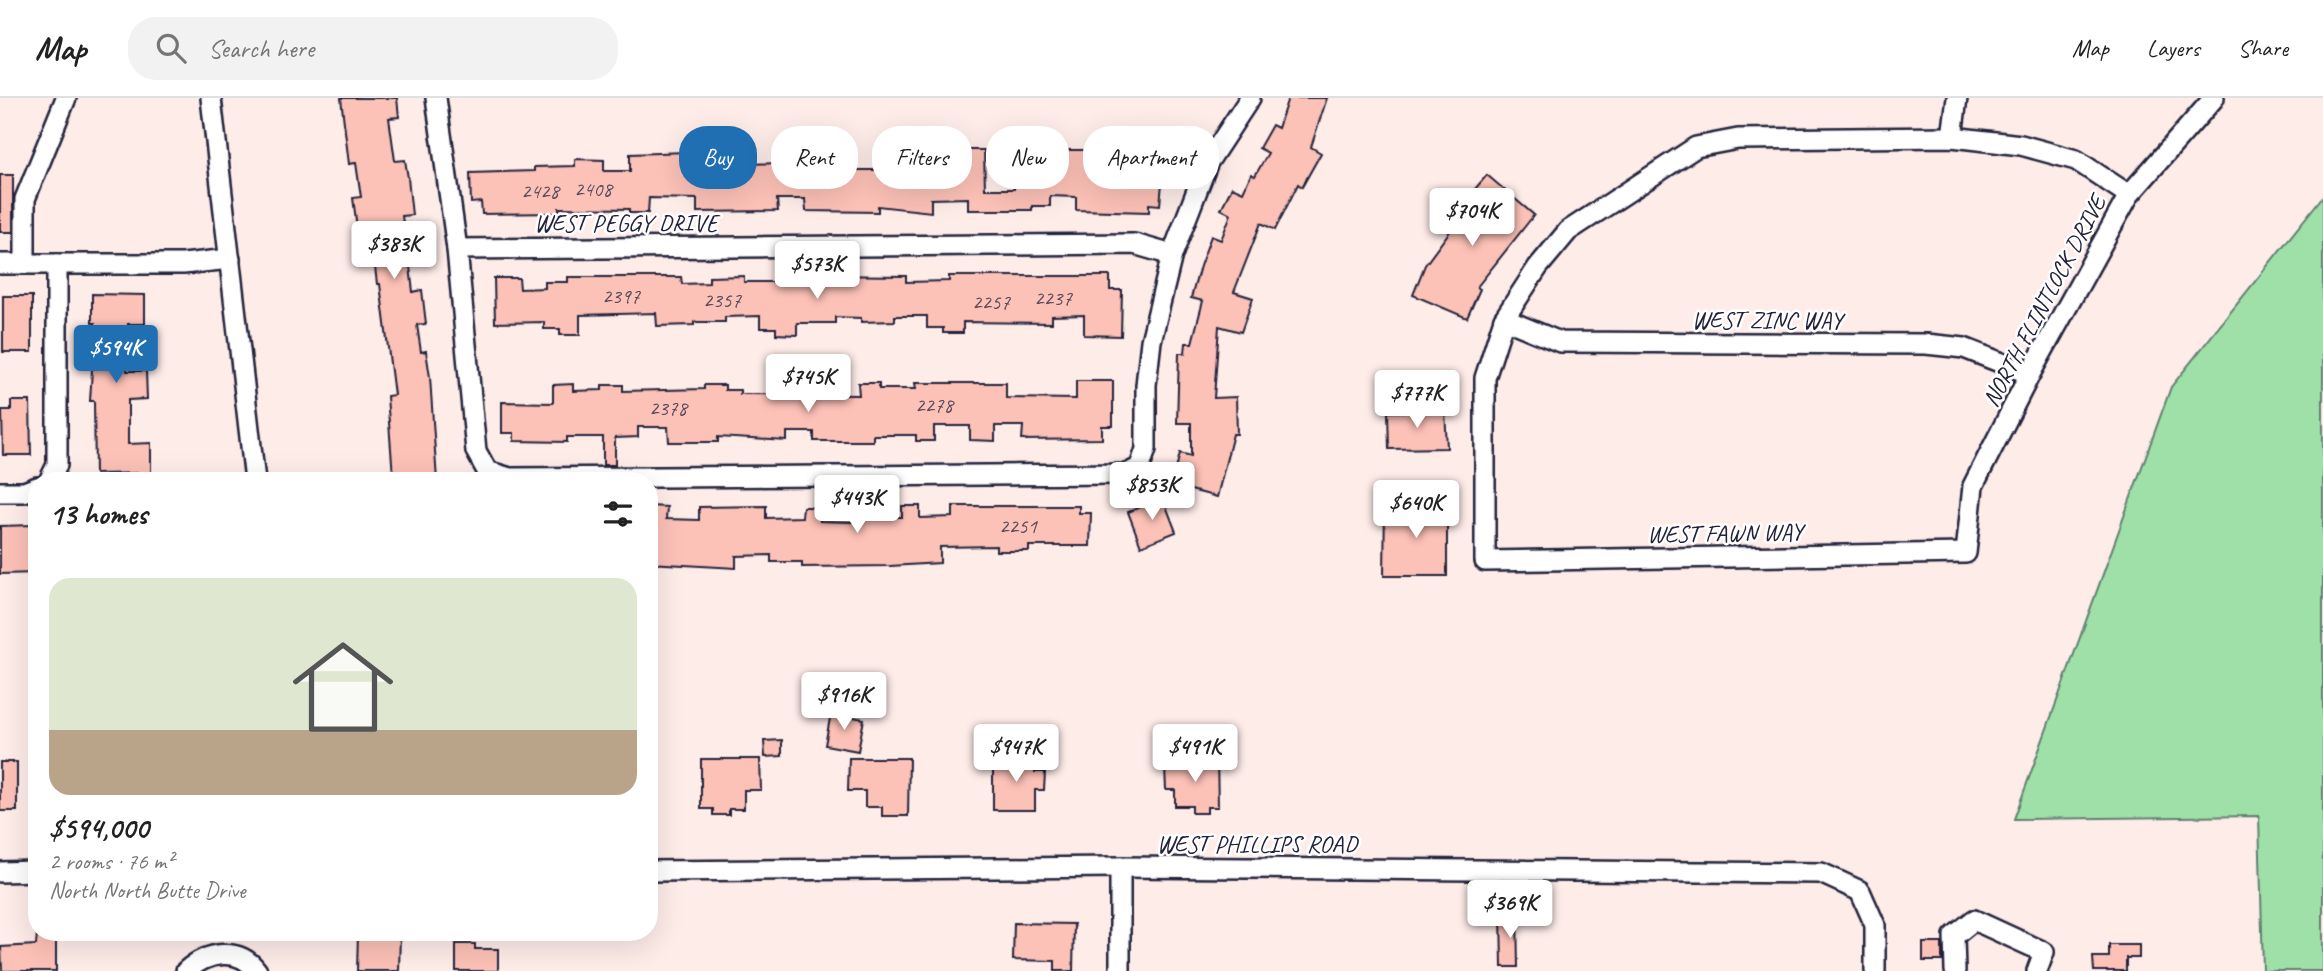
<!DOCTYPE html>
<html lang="en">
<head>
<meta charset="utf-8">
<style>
  :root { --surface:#fff; --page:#f2f2f2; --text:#222; --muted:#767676; --line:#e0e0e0; --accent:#1f6fb2 }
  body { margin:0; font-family:Caveat,sans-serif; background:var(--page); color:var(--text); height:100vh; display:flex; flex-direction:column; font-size:26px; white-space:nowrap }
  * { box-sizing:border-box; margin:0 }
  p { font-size:23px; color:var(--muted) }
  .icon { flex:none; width:38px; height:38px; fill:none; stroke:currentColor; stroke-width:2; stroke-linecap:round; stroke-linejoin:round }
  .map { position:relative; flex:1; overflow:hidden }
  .drawer { position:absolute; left:28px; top:374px; width:630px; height:469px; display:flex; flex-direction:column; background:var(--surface); border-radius:28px; box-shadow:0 7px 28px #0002 }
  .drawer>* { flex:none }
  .top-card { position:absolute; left:679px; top:28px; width:665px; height:63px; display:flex; gap:14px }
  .price { position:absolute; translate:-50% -60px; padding:0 16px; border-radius:7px; background:#fff; color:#222; font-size:23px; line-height:46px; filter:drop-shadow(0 2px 4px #0008) }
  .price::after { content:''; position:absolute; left:50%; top:42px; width:21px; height:16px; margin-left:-10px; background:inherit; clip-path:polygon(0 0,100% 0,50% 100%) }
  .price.current { background:var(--accent); color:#fff }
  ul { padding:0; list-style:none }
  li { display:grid; align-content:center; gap:14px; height:371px; padding:0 21px }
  li span { display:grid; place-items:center; height:217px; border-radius:21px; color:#555 }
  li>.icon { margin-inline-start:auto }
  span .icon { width:126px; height:126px; fill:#fffc; stroke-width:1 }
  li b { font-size:30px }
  h2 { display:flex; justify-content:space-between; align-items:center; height:84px; padding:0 21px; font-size:30px }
  .tag { padding:0 24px; border-radius:28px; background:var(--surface); box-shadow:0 7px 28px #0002; font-size:24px; line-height:63px }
  .tag.current { background:var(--accent); color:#fff }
  header { display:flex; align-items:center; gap:42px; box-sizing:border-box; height:98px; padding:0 35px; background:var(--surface); border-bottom:2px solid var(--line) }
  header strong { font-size:33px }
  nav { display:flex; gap:38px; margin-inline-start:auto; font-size:24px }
  .search { width:490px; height:63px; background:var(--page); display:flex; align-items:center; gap:18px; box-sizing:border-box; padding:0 24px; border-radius:28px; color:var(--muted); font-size:26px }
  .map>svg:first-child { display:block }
  .green { fill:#9fdfa8; stroke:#608072; stroke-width:2 }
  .building { fill:#fcc1b7; stroke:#22223b; stroke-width:2 }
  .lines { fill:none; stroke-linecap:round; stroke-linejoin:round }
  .minor-casing { stroke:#22223b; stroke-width:24 }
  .minor { stroke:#fff; stroke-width:19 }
  .labels { text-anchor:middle; stroke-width:5; stroke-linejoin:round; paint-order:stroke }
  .number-label { font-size:21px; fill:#584a5a }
  .street-label { font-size:24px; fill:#22223b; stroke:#fff }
</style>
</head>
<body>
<header>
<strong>Map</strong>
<div class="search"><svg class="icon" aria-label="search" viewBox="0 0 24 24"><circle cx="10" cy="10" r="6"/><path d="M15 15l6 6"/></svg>Search here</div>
<nav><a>Map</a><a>Layers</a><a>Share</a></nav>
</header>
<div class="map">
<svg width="2323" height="873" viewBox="0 0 2323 873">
  <rect width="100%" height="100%" fill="#feece9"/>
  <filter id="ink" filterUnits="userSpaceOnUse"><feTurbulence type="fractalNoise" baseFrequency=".0143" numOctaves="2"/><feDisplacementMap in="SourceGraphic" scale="14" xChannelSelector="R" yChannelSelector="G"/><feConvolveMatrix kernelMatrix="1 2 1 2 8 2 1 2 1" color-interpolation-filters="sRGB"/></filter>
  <g filter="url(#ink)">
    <path class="green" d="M2323,98V873H2263L2259,718L2014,721L2171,289Z"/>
    <g class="building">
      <path d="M341,0H397L399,19L389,20L395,63L405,62L408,80L412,117L402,118L406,146L417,145L418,159L409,160L413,194L422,192L426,226L417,227L421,254L426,253L430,279L437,383H401L400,378H393L387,298L394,297L380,186H377L371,135L358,137L353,100L361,99L356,65L349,66Z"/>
      <path d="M1288,0H1327L1311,49L1321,55L1302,89L1298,86L1275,132L1261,125L1234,194L1253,200L1241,234L1219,228L1214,300L1236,299L1237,336H1233L1217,399L1172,387L1180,355L1191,358V325H1177L1179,255H1185L1186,245H1192L1203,203L1191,200L1200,168L1211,138L1221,142L1231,116L1221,111L1232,89L1243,94L1251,76L1255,78L1268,55L1259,50L1272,27L1278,30Z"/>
      <path d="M948,52H984L985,91H1014L1015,55L1057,56V52H1094L1093,80L1124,83L1126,65L1153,67L1152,73L1163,74L1160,107L1149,106V114L1076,112V99L1050,98V108H1032V112H968V100L931,101V114L878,108V114L806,113L805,101H777L778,113L697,114V101L649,100L648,115H629V111L559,110V115L482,116L481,104L471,105L470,75L534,73V69L575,68V61L604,62V73H630V56L715,53V72H747V66L786,65V53H831V72H908V68L949,69Z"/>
      <rect x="0" y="77" width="13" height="57"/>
      <path d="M1487,77L1534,117L1477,189L1480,191L1467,220L1413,197L1425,167L1467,110L1462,106Z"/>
      <path d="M818,177L906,178V184L949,183V178H1110V192H1122L1121,238L1084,237V217L1052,218V225L963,224V235H943V230H927V218H895V223L861,224V220L835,219V225H797V237L776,236V230H760V218L725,219V224H694V227L657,228L656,215L580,217V237H560V231H544V224L495,225L494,180H519L520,191L545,190V184H568V179H681L682,186L709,185V179L744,178V184H783V178Z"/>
      <path d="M92,196L145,197V226H128L127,273H146L147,301L128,302V346L151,345V375L95,376L94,303H90L95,225H92Z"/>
      <rect x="3" y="198" width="29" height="56"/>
      <path d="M1076,283H1113V328H1102V341L1022,342L1023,328H995V343L970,342V328H934V343H916V337H873V343H814V334H787V343L718,339V344H669L668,329H638V339L615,340V367H603V339H567V344L514,343V335H502V304L553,305V287L573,286V293L602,292V287H623V293L704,291V287H725V292H740V296L859,297L858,285H879V291H916L915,285H1006V300L1076,301Z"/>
      <path d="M11,303H30L31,357H3L2,312H11Z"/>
      <path d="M1445,312L1447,350L1389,351L1388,314Z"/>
      <path d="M1163,400L1176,434L1141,448L1128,414Z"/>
      <path d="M1385,405H1447V478H1384Z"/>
      <path d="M649,408L667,409L666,421L699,422V409L766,408V420L802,419L803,409H820V423L853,424L852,408H871V419H902V408H920V420L953,419V408H1079V415H1091L1090,448H1029V453H996V448L940,449V465L890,468L802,469V464H771V457L736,458V470L649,465Z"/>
      <path d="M34,427L37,431V475L0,476V428Z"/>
      <path d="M831,615L864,621L858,653L825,647Z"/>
      <path d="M782,642V658L765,659L764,643Z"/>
      <path d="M1217,659L1218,709H1207V715H1192V708H1175V692H1166L1165,669H1185V660Z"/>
      <path d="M849,660H909L908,718H882V709H865V693H848Z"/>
      <path d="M993,660L1035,661V674H1045L1044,692H1035V712H993Z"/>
      <path d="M701,661H760L761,692H744V711H729V717H713V711H701Z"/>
      <rect x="0" y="664" width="17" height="49"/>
      <path d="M1501,815H1517L1518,869H1502Z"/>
      <path d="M1014,825L1074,826L1073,873H1055V863L1013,862Z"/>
      <path d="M37,835H56V873H2L1,849L36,847Z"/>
      <path d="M358,835H400L399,873H357Z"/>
      <rect x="1923" y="845" width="19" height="18"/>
      <path d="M456,846H475V851H498V873H456Z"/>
      <path d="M2109,847H2139V860H2126V873H2094L2093,859H2109Z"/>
    </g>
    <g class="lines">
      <g class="minor-casing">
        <g id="minor">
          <path d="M211,0L255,383"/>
          <path d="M436,0L457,151L476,353L487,373L510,380L1127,376L1140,369L1146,351V287L1151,243L1172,157L1208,64L1250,0"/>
          <path d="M1952,39L1957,0"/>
          <path d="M2129,97L2076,62L2021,47L1952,39L1738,41L1696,49L1568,133L1538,169L1504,221L1485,280V463L1966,455L1973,388L2030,276L2129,97L2214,0"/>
          <path d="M457,151L1134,146L1172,157"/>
          <path d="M0,166H183L230,161"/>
          <path d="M25,166V101L66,0"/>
          <path d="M1504,221L1560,244L1926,246L1964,250L2030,276"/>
          <path d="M49,383L57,367V166"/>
          <path d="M0,394H24L37,389"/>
          <path d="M1120,769V873"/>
          <path d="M649,773L1120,769L1821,775L1860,793L1875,827V873"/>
          <path d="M0,774L37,773"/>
          <path d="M186,873C207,854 239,848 257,873"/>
          <path d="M1955,873L1954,838L1974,822L2044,854L2037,873"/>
        </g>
      </g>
      <use href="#minor" class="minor"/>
    </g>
  </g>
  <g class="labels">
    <g class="number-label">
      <text x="593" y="98">2408</text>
      <text x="540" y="100">2428</text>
      <text x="621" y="205">2397</text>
      <text x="1053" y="207">2237</text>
      <text x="722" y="209">2357</text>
      <text x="991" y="211">2257</text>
      <text x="934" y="314">2278</text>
      <text x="668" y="317">2378</text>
      <text x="1018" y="435">2251</text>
    </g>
    <g class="street-label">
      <text x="626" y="133">WEST PEGGY DRIVE</text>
      <text transform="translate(2044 203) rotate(-62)" y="8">NORTH FLINTLOCK DRIVE</text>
      <text x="1767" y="230">WEST ZINC WAY</text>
      <text transform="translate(1725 435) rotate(-1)" y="8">WEST FAWN WAY</text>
      <text x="1257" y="754">WEST PHILLIPS ROAD</text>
    </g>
  </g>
</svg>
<b class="price" style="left:1472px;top:150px">$704K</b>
<b class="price" style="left:394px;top:183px">$383K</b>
<b class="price" style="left:817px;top:203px">$573K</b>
<b class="price current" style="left:116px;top:287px">$594K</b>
<b class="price" style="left:808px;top:316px">$745K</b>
<b class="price" style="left:1417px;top:332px">$777K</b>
<b class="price" style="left:1152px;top:424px">$853K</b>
<b class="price" style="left:857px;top:437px">$443K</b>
<b class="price" style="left:1416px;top:442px">$640K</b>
<b class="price" style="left:844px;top:634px">$916K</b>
<b class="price" style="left:1016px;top:686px">$947K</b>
<b class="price" style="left:1195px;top:686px">$491K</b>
<b class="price" style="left:1510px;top:842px">$369K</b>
<div class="top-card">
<a class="tag current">Buy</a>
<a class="tag">Rent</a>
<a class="tag">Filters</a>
<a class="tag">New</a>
<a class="tag">Apartment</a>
</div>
<section class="drawer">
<h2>13 homes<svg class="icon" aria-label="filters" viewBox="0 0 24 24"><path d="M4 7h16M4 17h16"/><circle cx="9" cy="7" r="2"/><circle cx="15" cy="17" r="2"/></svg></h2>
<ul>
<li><span style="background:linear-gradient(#dfe7d0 70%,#b9a48a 0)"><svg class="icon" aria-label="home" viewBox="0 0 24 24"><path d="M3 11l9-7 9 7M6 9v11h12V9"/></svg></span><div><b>$594,000</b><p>2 rooms · 76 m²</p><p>North North Butte Drive</p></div></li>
</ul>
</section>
</div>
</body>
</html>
